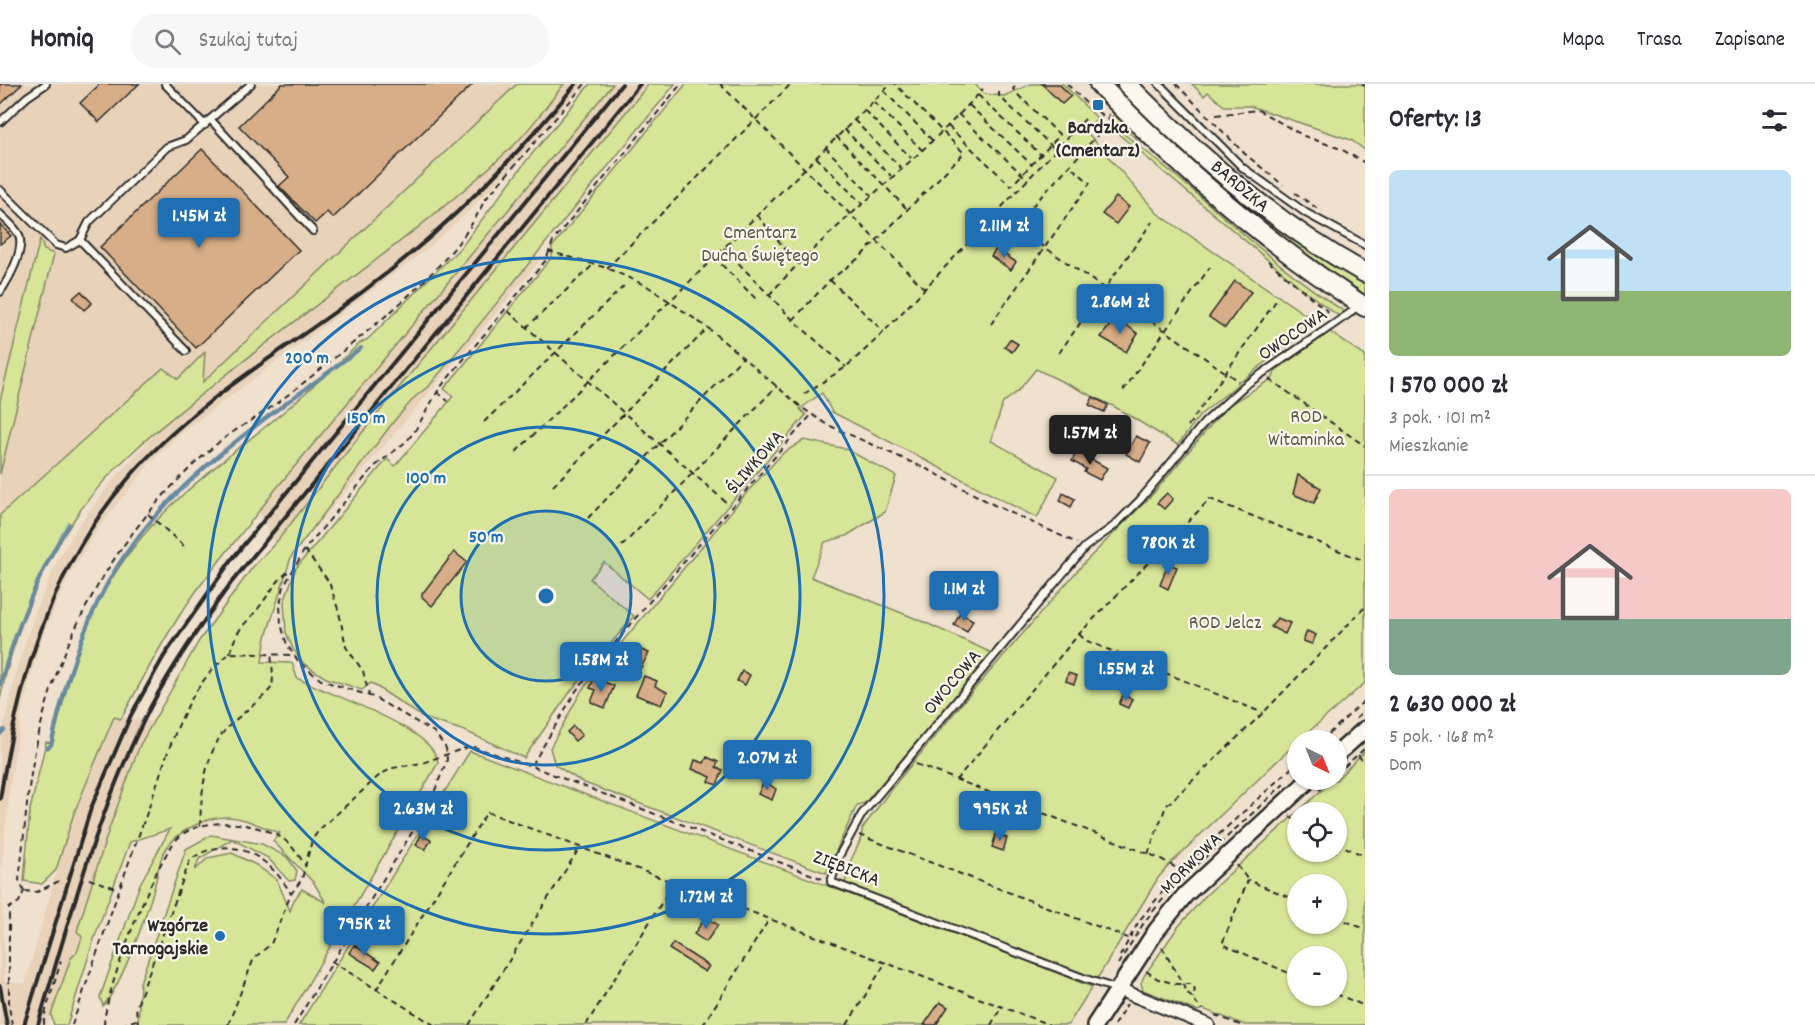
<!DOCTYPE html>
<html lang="pl">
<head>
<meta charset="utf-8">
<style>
  :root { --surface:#fff; --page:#f7f7f7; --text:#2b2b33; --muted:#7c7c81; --line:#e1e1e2; --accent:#1f6fb2 }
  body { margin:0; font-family:Dekko,sans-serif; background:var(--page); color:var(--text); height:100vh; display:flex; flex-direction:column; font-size:22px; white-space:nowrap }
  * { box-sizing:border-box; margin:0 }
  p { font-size:20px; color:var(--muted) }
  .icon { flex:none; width:33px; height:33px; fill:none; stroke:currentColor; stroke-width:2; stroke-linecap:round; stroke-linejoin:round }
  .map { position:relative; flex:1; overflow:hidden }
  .details { display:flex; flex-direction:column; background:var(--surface); width:450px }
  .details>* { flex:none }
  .needle { width:39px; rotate:137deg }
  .tools { position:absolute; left:1287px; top:646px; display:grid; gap:12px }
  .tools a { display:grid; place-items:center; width:60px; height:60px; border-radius:50%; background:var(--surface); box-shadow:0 2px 4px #0004; font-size:30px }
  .price { position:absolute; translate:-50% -51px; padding:0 14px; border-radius:6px; background:var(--accent); color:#fff; font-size:20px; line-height:39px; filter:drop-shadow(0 2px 3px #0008) }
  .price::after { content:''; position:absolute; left:50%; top:36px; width:18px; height:14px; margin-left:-9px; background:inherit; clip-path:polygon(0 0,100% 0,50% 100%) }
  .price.active { background:#222; color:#fff }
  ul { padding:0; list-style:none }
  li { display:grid; align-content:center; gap:12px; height:318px; padding:0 24px }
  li+li { border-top:2px solid var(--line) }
  li span { display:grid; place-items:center; height:186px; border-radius:9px; color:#555 }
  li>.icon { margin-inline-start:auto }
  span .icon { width:108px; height:108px; fill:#fffc; stroke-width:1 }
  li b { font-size:26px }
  h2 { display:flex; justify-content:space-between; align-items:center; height:72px; padding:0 24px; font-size:26px }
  header { display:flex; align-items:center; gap:36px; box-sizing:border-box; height:84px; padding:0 30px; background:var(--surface); border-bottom:2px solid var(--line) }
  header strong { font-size:28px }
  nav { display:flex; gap:33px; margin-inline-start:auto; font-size:21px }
  .search { width:420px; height:54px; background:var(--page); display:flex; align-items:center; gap:15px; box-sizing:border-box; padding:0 21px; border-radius:33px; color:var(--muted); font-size:22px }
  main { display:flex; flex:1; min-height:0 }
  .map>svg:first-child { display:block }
  .built { fill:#e8d2b9 }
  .green { fill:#d7e599; stroke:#818862; stroke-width:1.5; fill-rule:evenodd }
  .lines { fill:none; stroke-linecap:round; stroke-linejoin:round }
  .stream { stroke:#688aa1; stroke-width:4 }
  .building { fill:#d7ae88; stroke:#2b2b2b; stroke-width:1.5 }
  .service-casing { stroke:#2b2b2b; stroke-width:10 }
  .minor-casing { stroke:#2b2b2b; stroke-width:16 }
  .tertiary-casing { stroke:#2b2b2b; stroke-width:20 }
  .secondary-casing { stroke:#2b2b2b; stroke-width:22 }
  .path { stroke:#2b2b2b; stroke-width:2; stroke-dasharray:6 4.5; stroke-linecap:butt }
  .service { stroke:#fbf7ec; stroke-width:6 }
  .minor { stroke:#fbf7ec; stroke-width:12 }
  .tertiary { stroke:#fbf7ec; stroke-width:15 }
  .secondary { stroke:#fbf7ec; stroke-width:18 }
  .rail { stroke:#2b2b2b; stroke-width:4 }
  .ring { fill:none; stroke:#1f6fb2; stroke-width:3 }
  .poi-dot { fill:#1f6fb2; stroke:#fbf7ec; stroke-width:2 }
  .labels { text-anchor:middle; stroke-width:4.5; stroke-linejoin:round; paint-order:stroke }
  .poi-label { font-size:20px; font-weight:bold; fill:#2b2b2b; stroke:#fbf7ec }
  .street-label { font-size:20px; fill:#2b2b2b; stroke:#fbf7ec }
  .park-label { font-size:20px; fill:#565a46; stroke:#fbf7ec }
  .centre { fill:#1f6fb2; stroke:#fbf7ec; stroke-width:3 }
  .ring-label { font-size:18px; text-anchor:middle; font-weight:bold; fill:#1f6fb2; stroke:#fbf7ec; stroke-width:4.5; stroke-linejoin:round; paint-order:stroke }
</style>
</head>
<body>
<header>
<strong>Homiq</strong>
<div class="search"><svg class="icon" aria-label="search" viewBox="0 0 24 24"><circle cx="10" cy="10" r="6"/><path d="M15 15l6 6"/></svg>Szukaj tutaj</div>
<nav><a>Mapa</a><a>Trasa</a><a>Zapisane</a></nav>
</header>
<main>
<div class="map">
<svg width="1365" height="941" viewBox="0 0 1365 941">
  <rect width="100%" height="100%" fill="#f0e1ce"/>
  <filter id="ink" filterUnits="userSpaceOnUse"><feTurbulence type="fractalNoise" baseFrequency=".0167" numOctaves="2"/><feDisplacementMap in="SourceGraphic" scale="12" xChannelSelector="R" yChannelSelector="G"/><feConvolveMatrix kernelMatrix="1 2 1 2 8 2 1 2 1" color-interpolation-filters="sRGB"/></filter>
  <g filter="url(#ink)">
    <g class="built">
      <path d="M0,0H517L203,299L93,347L0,430V390L54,170L44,166L39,156L0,317Z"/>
      <path d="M564,0H584L510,85L466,130L422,169L181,349L152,377L125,410L98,445L70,490L44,548L35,577L22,628L11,693L1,786L5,897L25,900L71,737L115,632L162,639L47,941H0V660L17,584L36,526L58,475L76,445L107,403L157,347L293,237L399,160L513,62Z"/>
      <path d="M613,0H671L533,169L541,176L285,479L259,429L275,406Z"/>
    </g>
    <g class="green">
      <path d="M517,0H564C547,21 531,45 512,63C421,148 318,217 221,295C171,335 117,374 79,428C41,483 14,549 0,615V431L163,284L178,295L205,268L203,298Z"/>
      <path d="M590,0H613L275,406C242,451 202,494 173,542C154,572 138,604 121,635L114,633L74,729L56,786L42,800L24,797L30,726L46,658L53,659C65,609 79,554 104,508C143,437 203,392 265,343C298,317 329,288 360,259L368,255L462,162L527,76Z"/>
      <path d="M649,0H675L430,301L415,313L394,337L291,473L266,553L262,578L292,579L297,594C326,610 436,644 438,679L284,941H138L140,899L186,765L211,751L262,760L287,773L297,787L295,796L289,797L268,774L232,755L199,775L195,786L208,774L232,769L256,781L277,796L290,827L294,816L302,805L326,819L314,799L273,757L280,749C263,744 245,733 227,733C205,733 175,748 164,768C158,779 157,796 153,808C145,835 121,902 103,922L100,913L140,800L170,745L130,758L95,852L67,941H54L51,931L71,874L77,868L82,853L77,847L109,745L140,661L199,557L252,484L278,456L365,345Z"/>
      <path d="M686,0H975L984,10L1004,12L1031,0H1063L1097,34L1086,47L1157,129L1316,238L1243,296L1238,297L1237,301L1200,331L1178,361L1115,323L1036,285L1019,306L1003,319L991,357L1058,393L1037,434L832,328L822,309L800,325L806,331L648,515L604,478L590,495L634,532L570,608L524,674L465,647L424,634L371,599L362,606L326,594L304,580L293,565L286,548L284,518L296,484L387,375L395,382L447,320L453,312L444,305L552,173V163Z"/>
      <path d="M1110,0H1117L1146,30L1348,188L1365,199V214L1276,150L1199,86Z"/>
      <path d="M1192,0H1365V66L1351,56L1250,22H1224L1208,8L1204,12Z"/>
      <path d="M1113,31L1136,47L1344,218L1345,223L1251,151L1151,65L1111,36Z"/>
      <path d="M1110,40C1191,98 1260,173 1345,228L1339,232L1306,208L1115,47Z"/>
      <path d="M40,155L44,166L54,170L0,390V317Z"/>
      <path d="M1330,248L1365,272V599L1298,657L1171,779L1158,794L1097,895L846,801C843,780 864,759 862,745L892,704L965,616L1085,478L1152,411L1227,322L1273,294L1275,287Z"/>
      <path d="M804,356L846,365L896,392L885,428L846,452L825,458L811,493L922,537L992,569L865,719L857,721L826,789L582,698L555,681L550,664L582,606L749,406L783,369Z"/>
      <path d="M470,667L1027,877L1092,903L1068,941H299Z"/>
      <path d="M1365,667V941H1245L1203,925L1197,927L1143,906L1141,899L1144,892L1178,843L1206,811L1333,696H1336ZM1298,729H1336V768H1298ZM1298,801H1336V840H1298ZM1298,873H1336V912H1298Z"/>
    </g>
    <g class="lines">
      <g class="stream">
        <path d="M0,601C16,545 38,489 69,440"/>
        <path d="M0,650L4,646"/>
        <path d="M47,664L51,661C63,607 79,551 106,502C160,400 271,332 361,264"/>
      </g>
    </g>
    <g class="building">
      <path d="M0,0H22L0,21Z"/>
      <path d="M100,0H139L99,38L80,19Z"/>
      <path d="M282,0H473L333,134L327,128L315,139L279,102L289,93L239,42Z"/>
      <path d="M1042,0H1059L1071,12L1062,20Z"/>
      <path d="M202,65L299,166L196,264L100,163Z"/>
      <path d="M1116,113L1129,123L1116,140L1102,130Z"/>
      <path d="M0,140L11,152L0,160Z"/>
      <path d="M996,165L1016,178L1011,186L991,172Z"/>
      <path d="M1235,197L1251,208L1225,244L1209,233Z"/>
      <path d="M81,207L92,219L84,226L73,214Z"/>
      <path d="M1116,233L1138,250L1126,268L1101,253Z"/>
      <path d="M1010,255L1018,260L1012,268L1004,263Z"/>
      <path d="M1093,313L1108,321L1104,328L1089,321Z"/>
      <path d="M1136,352L1150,359L1140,378L1126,370Z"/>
      <path d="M1077,367L1107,384L1100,396L1084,388L1086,385L1072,377Z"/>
      <path d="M1298,391L1321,404L1314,419L1293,410Z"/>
      <path d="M1063,409L1075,415L1071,423L1060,417Z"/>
      <path d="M1167,409L1173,415L1164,425L1157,419Z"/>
      <path d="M454,468L467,478L432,522L422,513V510Z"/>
      <path d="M1168,480L1177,483L1168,505L1160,501Z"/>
      <path d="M960,529L973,536L967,548L954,541Z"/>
      <path d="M1277,534L1290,539L1285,550L1271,543Z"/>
      <path d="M1307,547L1316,551L1312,560L1303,557Z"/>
      <path d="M629,561L649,569L640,585L621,575Z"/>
      <path d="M742,587L750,591L745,601L737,597Z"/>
      <path d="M1068,589L1077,592L1074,600L1066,597Z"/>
      <path d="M644,592L657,597L655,602L667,608L661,621L636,611Z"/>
      <path d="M594,594L614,602L605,624L591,618L596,606L590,604Z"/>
      <path d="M1123,611L1132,615L1128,624L1119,620Z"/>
      <path d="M573,642L582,651L575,657L567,648Z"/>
      <path d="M707,673L718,678L716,683L723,686L717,701L709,698L711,693L692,685L695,676L704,679Z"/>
      <path d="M764,697L776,705L772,716L758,710Z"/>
      <path d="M996,750L1007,754L1003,767L992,763Z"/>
      <path d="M421,751L431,756L425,766L416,761Z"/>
      <path d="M706,833L718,841L706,858L694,850Z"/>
      <path d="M673,859L709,882L705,888L669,865Z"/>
      <path d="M354,861L380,878L375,885L349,869Z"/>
      <path d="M940,918L948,923L936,941H924Z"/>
    </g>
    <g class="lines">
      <g class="service-casing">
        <g id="service">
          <path d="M165,0L205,41"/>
          <path d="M1159,0L1243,84L1306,129L1365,161"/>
          <path d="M211,36L313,147"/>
          <path d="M0,38L27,13L46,0"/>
          <path d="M0,106L56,161L66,164L80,156"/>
          <path d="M0,130C6,136 15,143 19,151C25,167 8,196 0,208"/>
          <path d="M186,267L80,156L89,138L167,63L186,56L251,0"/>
          <path d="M1117,905L1086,895L831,798L839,772L862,730L1085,463L1114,442L1140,416L1205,338L1244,302L1350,229L1358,220"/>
        </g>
      </g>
      <g class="minor-casing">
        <path id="minor" d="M1118,905L1208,941"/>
      </g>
      <g class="tertiary-casing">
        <g id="tertiary">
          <path d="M1336,671L1365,645"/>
          <path d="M1095,941L1156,847L1185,811L1309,696"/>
        </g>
      </g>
      <g class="secondary-casing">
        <g id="secondary">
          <path d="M1099,0C1179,83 1268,160 1365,223"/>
          <path d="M1127,0C1198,72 1276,140 1365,189"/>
        </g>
      </g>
      <g class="path">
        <path d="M720,0L925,205"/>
        <path d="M1067,0L1088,21L1123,46"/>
        <path d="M1176,0L1245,70L1283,101"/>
        <path d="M1362,0L1365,2"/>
        <path d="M884,7L932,56"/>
        <path d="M999,7V12L1056,66"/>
        <path d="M978,11L1041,71"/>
        <path d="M874,18L922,66"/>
        <path d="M969,21L1032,81"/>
        <path d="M865,27L911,74"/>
        <path d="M958,30L1028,96"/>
        <path d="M1109,30L1105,43L1014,142L1238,297"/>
        <path d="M1216,31L1258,26L1304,52L1341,65L1365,79"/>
        <path d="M854,36L901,84"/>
        <path d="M948,42L1011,102L1060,51L1016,9L1013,5L1017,0"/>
        <path d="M844,45L891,92"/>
        <path d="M836,52L907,125"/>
        <path d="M825,63L871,111"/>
        <path d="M816,73L862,120"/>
        <path d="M1295,109L1318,125"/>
        <path d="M757,131L797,179"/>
        <path d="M724,164L793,236L846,283"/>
        <path d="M548,167L607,184L647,202L708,244L801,323L826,340L931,387L994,421L1077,459"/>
        <path d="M714,173L757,216"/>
        <path d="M1268,177L1332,231"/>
        <path d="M607,184L791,0"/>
        <path d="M830,196L884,248"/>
        <path d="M769,211C835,137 917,79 983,5"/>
        <path d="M508,227L729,421"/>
        <path d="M793,236L830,196L859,174L964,69L895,0"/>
        <path d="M991,240L1090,99L1070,82"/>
        <path d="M526,244L594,180"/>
        <path d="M1059,269L1152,138"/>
        <path d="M1269,295L1365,362"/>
        <path d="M1123,307L1210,183"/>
        <path d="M437,308L448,317"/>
        <path d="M804,310L846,283L878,254L1085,35"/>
        <path d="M484,338L626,200"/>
        <path d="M1188,342L1278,214"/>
        <path d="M516,368L891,0"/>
        <path d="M553,402L708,244"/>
        <path d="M148,430L186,464"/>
        <path d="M588,434L743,273"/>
        <path d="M622,462L777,302"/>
        <path d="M305,466L329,498L339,528L346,563L363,587L369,611"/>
        <path d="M1079,550L1085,556L1263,629"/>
        <path d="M230,569C238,541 245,542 260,522C270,509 277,495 291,486"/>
        <path d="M1356,635L1365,626"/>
        <path d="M1321,657L1365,616"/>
        <path d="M1358,671L1365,680"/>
        <path d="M916,680L1159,774L1180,786"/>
        <path d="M532,681L576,607L632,538L812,330"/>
        <path d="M1336,690L1365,664"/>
        <path d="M956,696L1079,550L1210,415L1365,477"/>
        <path d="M1319,706L1330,696"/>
        <path d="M1290,732L1298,739"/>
        <path d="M200,742C201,713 204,678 220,653C230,636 269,612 272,602C274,593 272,580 271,570"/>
        <path d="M859,751L1128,854"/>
        <path d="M1336,759L1365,772"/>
        <path d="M1148,770L1166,722L1263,629L1365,523"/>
        <path d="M1237,781L1248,796"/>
        <path d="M89,795L119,805"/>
        <path d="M24,807L19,796C24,757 26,717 33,678C55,554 121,440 218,359C234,346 253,336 270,324C294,307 316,289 338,271C386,233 460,173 484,117L585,0"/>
        <path d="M24,807L37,808L61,796"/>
        <path d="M1298,817L1248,796L1222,860L1298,893"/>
        <path d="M1336,833L1365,845"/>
        <path d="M1162,863L1187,908L1202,926"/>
        <path d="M1120,872L1139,837L1180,786L1298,678"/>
        <path d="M331,877L434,941"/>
        <path d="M1118,880L1145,837L1173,803L1284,700"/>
        <path d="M1146,887L1158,895L1176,900H1191L1195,905L1193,914"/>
        <path d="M376,906L487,728L1050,941"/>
        <path d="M1336,910L1365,922"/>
        <path d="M1215,931L1240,941"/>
        <path d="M12,941L9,922V824L19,818L24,807"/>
        <path d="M44,941V933L61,877"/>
        <path d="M72,941C96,872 120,802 145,734C166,678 181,607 230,569L293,571"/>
        <path d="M104,941C105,907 154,778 178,754C202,731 256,738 282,754C292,761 299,772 306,782"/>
        <path d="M121,941L136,936"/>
        <path d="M138,941L136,924L190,776C229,747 270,772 291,810"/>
        <path d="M228,941L254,874L271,860L291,810L302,795L312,756L319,746L381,690L393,684L422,679L471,662L531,682L823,795"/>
        <path d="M294,941L430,719L447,676L446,664L434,648L373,613L321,596L299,578L287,561L281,540L280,520L284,502L305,465L374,383L407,357L416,345L439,305L546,176L553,157L681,0"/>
        <path d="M469,941L580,763"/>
        <path d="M586,941L675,797"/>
        <path d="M703,941L770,834"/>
        <path d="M847,941L886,878"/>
        <path d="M991,941L1002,922"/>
        <path d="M1114,941L1127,920"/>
      </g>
      <use href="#service" class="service"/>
      <use href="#minor" class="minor"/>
      <use href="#tertiary" class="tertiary"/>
      <use href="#secondary" class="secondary"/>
      <g class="rail">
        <path d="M0,715C18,599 49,487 127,396C192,319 281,269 361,209C442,149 512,78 576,0"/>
        <path d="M0,902L7,941"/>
        <path d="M24,941L91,724L131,631L164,572L232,475L622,0"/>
        <path d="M38,941C70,833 99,722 151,622C174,579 202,539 231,499L640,0"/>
      </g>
    </g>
  </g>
  <circle cx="546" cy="512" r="85" fill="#1f6fb2" fill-opacity=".12"/>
  <g class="ring">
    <circle cx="546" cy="512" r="85"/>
    <circle cx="546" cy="512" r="169"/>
    <circle cx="546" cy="512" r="254"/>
    <circle cx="546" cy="512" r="338"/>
  </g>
  <g class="poi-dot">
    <rect x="1092" y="15" width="12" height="12" rx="3"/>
    <circle cx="220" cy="852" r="6"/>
  </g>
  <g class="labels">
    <g class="poi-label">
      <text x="1098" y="49">Bardzka<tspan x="1098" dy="23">(Cmentarz)</tspan></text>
      <text x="208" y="847" text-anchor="end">Wzgórze<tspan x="208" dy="23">Tarnogajskie</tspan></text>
    </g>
    <g class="street-label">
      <text transform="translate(1241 101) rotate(40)" y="7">BARDZKA</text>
      <text transform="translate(1292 249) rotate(-34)" y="7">OWOCOWA</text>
      <text transform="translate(754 377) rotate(-49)" y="7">ŚLIWKOWA</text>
      <text transform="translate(951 597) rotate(-50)" y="7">OWOCOWA</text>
      <text transform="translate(1190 778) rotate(-45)" y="7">MORWOWA</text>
      <text transform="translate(847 783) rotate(21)" y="7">ZIĘBICKA</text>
    </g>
    <g class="park-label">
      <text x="760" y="154">Cmentarz<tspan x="760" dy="23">Ducha Świętego</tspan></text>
      <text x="1306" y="338">ROD<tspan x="1306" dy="23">Witaminka</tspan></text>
      <text x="1225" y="544">ROD Jelcz</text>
    </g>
  </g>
  <circle cx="546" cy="512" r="9" class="centre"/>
  <g class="ring-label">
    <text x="307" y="279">200 m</text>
    <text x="366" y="339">150 m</text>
    <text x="426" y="399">100 m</text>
    <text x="486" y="458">50 m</text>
  </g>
</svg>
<div class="tools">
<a><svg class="needle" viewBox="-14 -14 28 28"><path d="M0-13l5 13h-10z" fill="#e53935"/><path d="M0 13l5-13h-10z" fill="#7c7c81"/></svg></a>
<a><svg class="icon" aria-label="locate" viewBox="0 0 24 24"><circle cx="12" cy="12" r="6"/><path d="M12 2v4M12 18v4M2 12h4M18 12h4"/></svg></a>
<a>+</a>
<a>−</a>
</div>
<b class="price" style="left:199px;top:165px">1.45M zł</b>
<b class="price" style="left:1004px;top:175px">2.11M zł</b>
<b class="price" style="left:1120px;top:251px">2.86M zł</b>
<b class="price active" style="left:1090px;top:382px">1.57M zł</b>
<b class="price" style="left:1168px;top:492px">780K zł</b>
<b class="price" style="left:964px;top:538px">1.1M zł</b>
<b class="price" style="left:601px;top:609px">1.58M zł</b>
<b class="price" style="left:1126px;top:618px">1.55M zł</b>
<b class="price" style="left:767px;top:707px">2.07M zł</b>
<b class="price" style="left:423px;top:758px">2.63M zł</b>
<b class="price" style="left:1000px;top:758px">995K zł</b>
<b class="price" style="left:706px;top:846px">1.72M zł</b>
<b class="price" style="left:364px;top:873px">795K zł</b>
</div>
<section class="details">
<h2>Oferty: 13<svg class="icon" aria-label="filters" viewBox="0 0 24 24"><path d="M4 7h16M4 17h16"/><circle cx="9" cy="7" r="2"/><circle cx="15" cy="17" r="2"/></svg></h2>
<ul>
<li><span style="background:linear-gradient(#bfe0f5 65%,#8fb573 0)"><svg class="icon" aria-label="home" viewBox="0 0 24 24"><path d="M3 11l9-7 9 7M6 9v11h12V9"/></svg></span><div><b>1 570 000 zł</b><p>3 pok. · 101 m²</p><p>Mieszkanie</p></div></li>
<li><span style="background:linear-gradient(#f6c9c9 70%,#7fa58c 0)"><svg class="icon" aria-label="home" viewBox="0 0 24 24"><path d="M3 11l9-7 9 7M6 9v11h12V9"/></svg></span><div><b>2 630 000 zł</b><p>5 pok. · 168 m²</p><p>Dom</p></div></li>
</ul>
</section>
</main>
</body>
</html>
